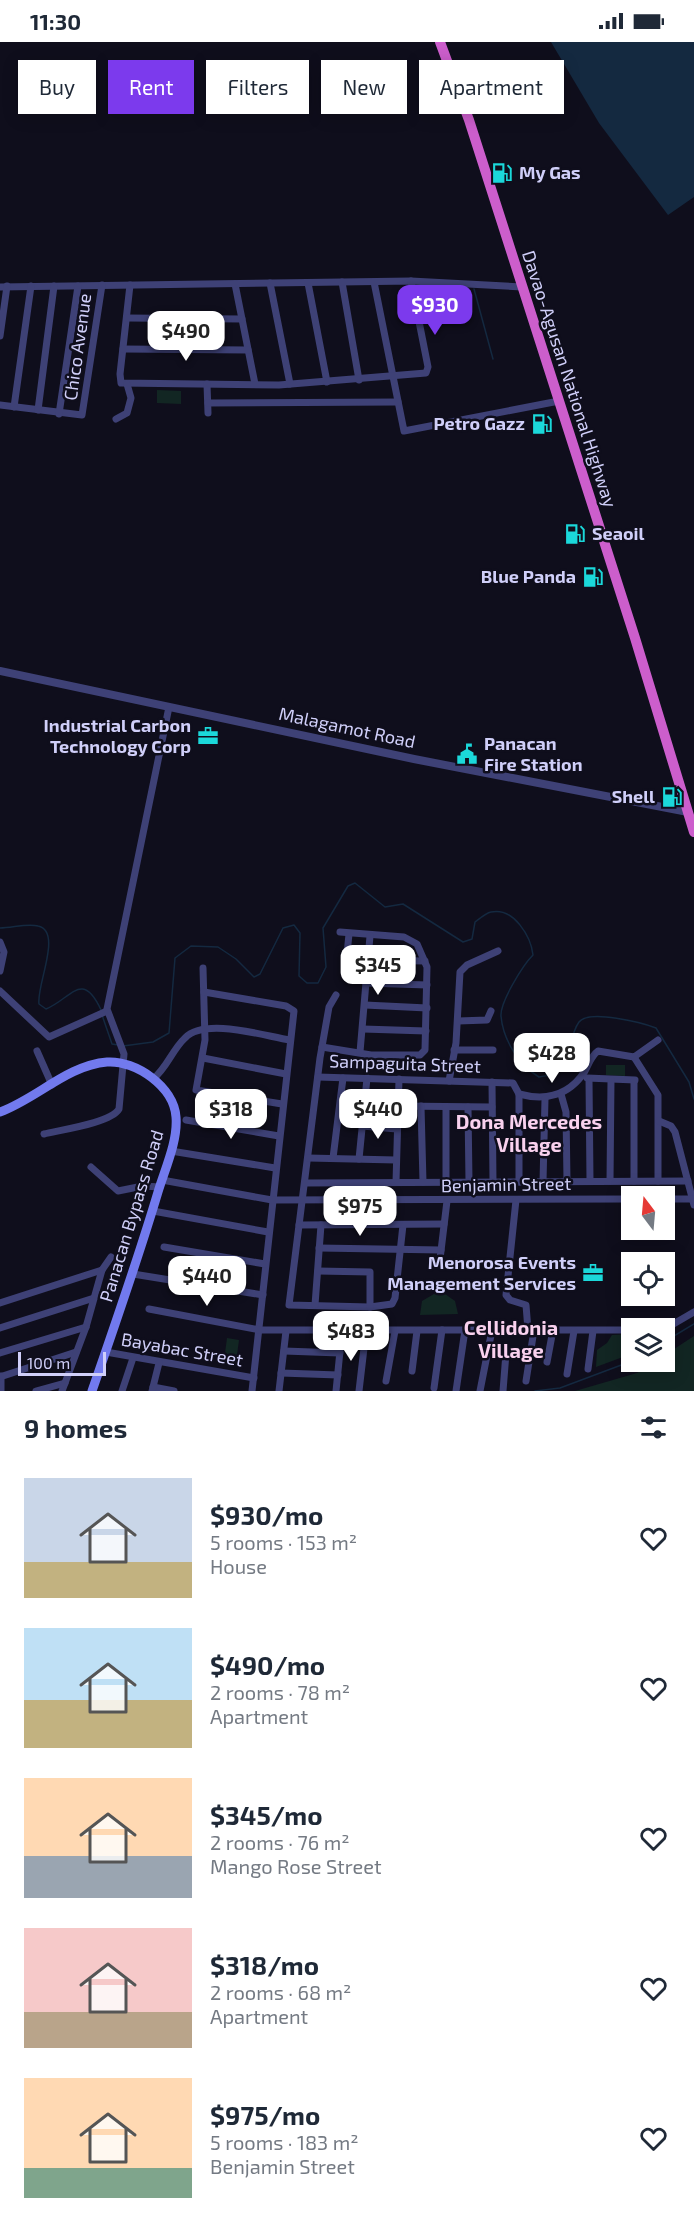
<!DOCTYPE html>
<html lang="en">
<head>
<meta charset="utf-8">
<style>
  :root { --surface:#fff; --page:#f2f2f3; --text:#1f2937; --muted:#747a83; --accent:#7c3aed }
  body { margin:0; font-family:"Exo 2",sans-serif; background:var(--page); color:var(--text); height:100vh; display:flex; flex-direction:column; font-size:22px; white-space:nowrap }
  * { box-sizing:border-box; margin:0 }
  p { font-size:20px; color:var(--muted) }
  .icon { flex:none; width:33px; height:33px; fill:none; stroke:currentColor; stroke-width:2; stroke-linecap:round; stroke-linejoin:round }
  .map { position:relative; height:1349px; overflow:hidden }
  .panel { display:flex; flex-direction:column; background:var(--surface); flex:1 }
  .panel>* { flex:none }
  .hud { position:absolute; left:18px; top:18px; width:658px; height:54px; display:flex; gap:12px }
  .needle { width:39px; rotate:344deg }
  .tools { position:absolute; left:621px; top:1144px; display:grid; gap:12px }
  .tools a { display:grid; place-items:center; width:54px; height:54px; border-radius:0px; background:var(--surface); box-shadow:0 3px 15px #0003; font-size:30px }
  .scale { position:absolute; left:18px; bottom:15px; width:88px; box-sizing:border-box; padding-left:6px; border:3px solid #d0cff9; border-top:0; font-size:16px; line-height:21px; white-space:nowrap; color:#d0cff9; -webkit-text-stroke:4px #0f0e1c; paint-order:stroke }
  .price { position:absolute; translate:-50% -51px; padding:0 14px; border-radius:12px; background:#fff; color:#222; font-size:20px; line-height:39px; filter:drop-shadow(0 2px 3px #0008) }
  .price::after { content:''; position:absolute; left:50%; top:36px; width:18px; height:14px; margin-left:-9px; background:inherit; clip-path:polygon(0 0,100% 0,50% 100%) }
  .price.selected { background:var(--accent); color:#fff }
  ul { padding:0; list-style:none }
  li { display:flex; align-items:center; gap:18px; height:150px; padding:0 24px }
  li span { display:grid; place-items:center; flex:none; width:168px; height:120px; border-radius:0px; color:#555 }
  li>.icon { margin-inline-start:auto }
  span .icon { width:72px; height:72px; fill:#fffc; stroke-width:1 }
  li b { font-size:26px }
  h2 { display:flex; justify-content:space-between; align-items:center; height:72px; padding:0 24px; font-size:26px }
  .tag { padding:0 21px; border-radius:0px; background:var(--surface); box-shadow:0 3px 15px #0003; font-size:21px; line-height:54px }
  .tag.selected { background:var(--accent); color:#fff }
  .status { display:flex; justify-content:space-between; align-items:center; height:42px; padding:0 30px; background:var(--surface); direction:ltr }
  .status svg { height:16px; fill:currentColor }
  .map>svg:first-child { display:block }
  .green { fill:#122623 }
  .water { fill:#142940 }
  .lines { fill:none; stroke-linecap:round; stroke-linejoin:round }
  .stream { stroke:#142940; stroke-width:1.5 }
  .minor { stroke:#3e4176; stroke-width:7 }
  .tertiary { stroke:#3e4176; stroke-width:8 }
  .secondary { stroke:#727aee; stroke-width:9 }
  .trunk { stroke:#cc5ecc; stroke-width:10 }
  .labels { text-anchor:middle; stroke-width:5; stroke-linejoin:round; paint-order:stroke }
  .poi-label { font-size:18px; font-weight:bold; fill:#d0cff9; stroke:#0f0e1c; text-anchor:end }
  .street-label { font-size:18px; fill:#d0cff9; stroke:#0f0e1c }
  .neighbourhood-label { font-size:20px; font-weight:bold; fill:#f9d1ee; stroke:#0f0e1c }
</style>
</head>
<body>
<div class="status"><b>11:30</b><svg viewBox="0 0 49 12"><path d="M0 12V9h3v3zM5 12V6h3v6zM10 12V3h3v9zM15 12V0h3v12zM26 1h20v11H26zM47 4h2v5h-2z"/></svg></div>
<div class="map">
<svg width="694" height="1349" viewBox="0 0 694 1349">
  <rect width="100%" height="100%" fill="#0f0e1c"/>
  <g class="green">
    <path d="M157,348L181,349V362L157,361Z"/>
    <path d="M606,1023H625V1034L606,1033Z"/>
    <path d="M434,1252H445L455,1259L458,1272L420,1273L422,1259Z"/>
    <path d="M631,1292V1312L596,1325L597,1308L607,1301L612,1293Z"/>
    <path d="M694,1294V1349H575L637,1331L655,1320H664L665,1313Z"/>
    <path d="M227,1296L239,1298L236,1321L224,1319Z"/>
  </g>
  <path class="water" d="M551,0H694V155L668,173L599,81Z"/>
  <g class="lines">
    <g class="stream">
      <path d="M474,247L493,317"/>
      <path d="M0,886C12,886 27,881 38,884C63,889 36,944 39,962L46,967C71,957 82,927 101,968"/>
      <path d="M102,973L112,1002L118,1003"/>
      <path d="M123,1004L153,1000L169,991L175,916L191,904L218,905L236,917L254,935L260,932L283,886L294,883L300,891L299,934L307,941H318L326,925L323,886L348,844L355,841L385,865L403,862L463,900L472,897L475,880C479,877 486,871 491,870C514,865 531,895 533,913C523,923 500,960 501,974C503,998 519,1023 539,1035C580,1031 564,1000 579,980C589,967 643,981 656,986L689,1040L694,1057"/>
      <path d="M664,1300L694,1282"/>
      <path d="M535,1349L560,1346L632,1319"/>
    </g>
    <g class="minor">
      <path d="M342,240L359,338"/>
      <path d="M374,240L404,389L559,359"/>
      <path d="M270,241L290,342"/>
      <path d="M308,241L327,340"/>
      <path d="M235,242L255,342"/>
      <path d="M130,243L120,332L121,341L279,343L426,331L428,325L411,239"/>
      <path d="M0,245L411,239L522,245"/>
      <path d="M127,276L242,277"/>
      <path d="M0,294L7,244"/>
      <path d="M123,307L248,308"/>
      <path d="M207,342L208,371"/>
      <path d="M208,361L398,360"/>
      <path d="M0,363L82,373L102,243"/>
      <path d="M14,365L31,244"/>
      <path d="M38,368L54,244"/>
      <path d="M59,372L78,244"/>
      <path d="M116,377L127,371L131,356L127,342"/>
      <path d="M0,900L4,910L0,929"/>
      <path d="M368,918L425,919"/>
      <path d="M203,926L205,998L196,1048L282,1062"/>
      <path d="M345,932L349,892"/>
      <path d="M366,941L427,943"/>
      <path d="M0,949L49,995L107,969"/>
      <path d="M204,950L286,964L294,969L252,1349"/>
      <path d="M336,953L329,965L320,1016L289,1263L370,1265L392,1262L395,1256L403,1183"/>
      <path d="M365,963L427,966"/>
      <path d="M458,979L487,978L491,969"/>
      <path d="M363,987L426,989"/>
      <path d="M322,1005L371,1013H420L425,1008L427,925L417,902L404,895L340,890"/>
      <path d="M454,1008H493"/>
      <path d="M37,1009L52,1043"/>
      <path d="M360,1010L370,894"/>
      <path d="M634,1015L658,1053V1139"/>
      <path d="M203,1016L286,1032"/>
      <path d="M318,1035L513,1041L519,1052V1140"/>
      <path d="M587,1036L635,1038"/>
      <path d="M153,1037C167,1026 172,1008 185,996C205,975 264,994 290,998"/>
      <path d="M589,1037L590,1139"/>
      <path d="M449,1039L456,1001L460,930L467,923L498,909"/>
      <path d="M634,1039V1139"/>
      <path d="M492,1040L493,1140"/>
      <path d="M519,1052C545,1059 569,1054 585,1029C589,1022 591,1014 598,1009L634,1015L658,998"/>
      <path d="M561,1052L566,1070L567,1139"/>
      <path d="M398,1064L492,1065"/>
      <path d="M421,1064L423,1140"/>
      <path d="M446,1065V1140"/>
      <path d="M468,1065L469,1140"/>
      <path d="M186,1078L279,1094"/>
      <path d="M659,1079L671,1084L675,1090L694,1163"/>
      <path d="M362,1084L397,1087"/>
      <path d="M44,1092C60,1088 111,1081 119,1067L124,1012L107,967L169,665"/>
      <path d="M171,1109L275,1126"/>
      <path d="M308,1116L396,1118"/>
      <path d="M333,1116L343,1036"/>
      <path d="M359,1117L367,1036"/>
      <path d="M91,1125L118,1149L143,1144L160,1145"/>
      <path d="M162,1138L272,1158L632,1157"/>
      <path d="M610,1139L611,1038"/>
      <path d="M396,1140L399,1037"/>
      <path d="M543,1140L545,1057"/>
      <path d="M305,1141L688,1139"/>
      <path d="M664,1157H692"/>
      <path d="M516,1158L506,1253L510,1258L526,1263L528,1288"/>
      <path d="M153,1169L268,1190"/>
      <path d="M299,1183L444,1182"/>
      <path d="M164,1205L265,1222"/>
      <path d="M319,1206L441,1208"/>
      <path d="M440,1217L447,1159"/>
      <path d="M318,1229L370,1230V1265"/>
      <path d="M133,1232L263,1253"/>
      <path d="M0,1261L102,1228"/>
      <path d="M315,1263L321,1183"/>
      <path d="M149,1267L260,1288H632"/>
      <path d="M0,1286L94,1256"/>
      <path d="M651,1287L670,1284L694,1270"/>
      <path d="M284,1309L340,1311"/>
      <path d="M106,1310L254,1336"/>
      <path d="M0,1311L86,1285"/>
      <path d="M487,1311L531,1312"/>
      <path d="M547,1320L553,1288"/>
      <path d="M588,1327L593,1289"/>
      <path d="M412,1329L417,1289"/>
      <path d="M281,1331L338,1333"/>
      <path d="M567,1332L574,1289"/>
      <path d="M1,1334V1349"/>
      <path d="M0,1335L76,1310"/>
      <path d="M386,1339L395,1289"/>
      <path d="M526,1339L534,1288"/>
      <path d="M153,1345L174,1349"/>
      <path d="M434,1346L442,1288"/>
      <path d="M36,1349L65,1341"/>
      <path d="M62,1349L86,1285L102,1228L111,1215"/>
      <path d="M122,1349L133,1316"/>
      <path d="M152,1349L159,1321"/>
      <path d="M279,1349L286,1289"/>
      <path d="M336,1349L342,1289"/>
      <path d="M359,1349L366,1289"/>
      <path d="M456,1349L465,1288"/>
      <path d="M480,1349L492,1288"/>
      <path d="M503,1349L506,1311"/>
    </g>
    <path class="tertiary" d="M0,629L414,717L688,770"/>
    <path class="secondary" d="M0,1070C36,1057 68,1023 107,1020C136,1018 174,1045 176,1075C178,1099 165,1127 158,1150C138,1217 115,1283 92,1349"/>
    <path class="trunk" d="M440,0L469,78L635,596L694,790"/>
  </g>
  <defs>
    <g id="fuel-bare" transform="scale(1.62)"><path d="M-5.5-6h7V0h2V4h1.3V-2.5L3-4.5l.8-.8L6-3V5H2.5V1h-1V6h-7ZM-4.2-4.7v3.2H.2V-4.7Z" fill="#1bd8da" stroke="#0f0e1c" stroke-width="2.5" paint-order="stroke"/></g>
    <g id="office-bare" transform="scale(1.62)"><path d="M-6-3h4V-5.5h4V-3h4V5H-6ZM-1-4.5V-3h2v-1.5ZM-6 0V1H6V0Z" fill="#1bd8da" stroke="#0f0e1c" stroke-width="2.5" paint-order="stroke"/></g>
    <g id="civic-bare" transform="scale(1.62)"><path d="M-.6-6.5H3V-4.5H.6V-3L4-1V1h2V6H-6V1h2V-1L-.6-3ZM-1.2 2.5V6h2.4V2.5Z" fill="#1bd8da" stroke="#0f0e1c" stroke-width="2.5" paint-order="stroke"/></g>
  </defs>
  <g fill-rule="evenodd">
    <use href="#fuel-bare" x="502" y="131"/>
    <use href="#fuel-bare" x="542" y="382"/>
    <use href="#fuel-bare" x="575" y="492"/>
    <use href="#fuel-bare" x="593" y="535"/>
    <use href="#office-bare" x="208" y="694"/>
    <use href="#civic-bare" x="467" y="712"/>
    <use href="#fuel-bare" x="672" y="755"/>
    <use href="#office-bare" x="593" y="1231"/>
  </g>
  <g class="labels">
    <g class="poi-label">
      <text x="519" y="137" text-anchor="start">My Gas</text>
      <text x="525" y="388">Petro Gazz</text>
      <text x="592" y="498" text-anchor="start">Seaoil</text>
      <text x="576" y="541">Blue Panda</text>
      <text x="191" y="690">Industrial Carbon<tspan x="191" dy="21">Technology Corp</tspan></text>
      <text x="484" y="708" text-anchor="start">Panacan<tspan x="484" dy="21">Fire Station</tspan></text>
      <text x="655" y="761">Shell</text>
      <text x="576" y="1227">Menorosa Events<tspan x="576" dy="21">Management Services</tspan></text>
    </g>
    <g class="street-label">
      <text transform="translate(78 305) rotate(-82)" y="6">Chico Avenue</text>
      <text transform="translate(569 337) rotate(72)" y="6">Davao-Agusan National Highway</text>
      <text transform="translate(347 686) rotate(12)" y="6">Malagamot Road</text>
      <text transform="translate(405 1022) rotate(2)" y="6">Sampaguita Street</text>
      <text transform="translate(506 1143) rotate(-1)" y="6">Benjamin Street</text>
      <text transform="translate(132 1174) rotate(-73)" y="6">Panacan Bypass Road</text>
      <text transform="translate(182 1308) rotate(10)" y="6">Bayabac Street</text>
    </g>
    <g class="neighbourhood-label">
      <text x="529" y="1087">Dona Mercedes<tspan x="529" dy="23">Village</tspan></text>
      <text x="511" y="1293">Cellidonia<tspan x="511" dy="23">Village</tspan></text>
    </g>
  </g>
</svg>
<div class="tools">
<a><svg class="needle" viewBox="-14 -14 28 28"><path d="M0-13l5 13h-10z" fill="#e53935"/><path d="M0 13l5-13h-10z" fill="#747a83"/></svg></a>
<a><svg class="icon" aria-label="locate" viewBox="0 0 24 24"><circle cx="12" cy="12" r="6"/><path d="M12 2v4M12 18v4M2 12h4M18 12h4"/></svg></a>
<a><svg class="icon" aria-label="layers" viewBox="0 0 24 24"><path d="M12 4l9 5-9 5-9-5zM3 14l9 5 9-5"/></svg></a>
</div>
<div class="scale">100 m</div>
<b class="price selected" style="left:435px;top:294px">$930</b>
<b class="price" style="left:186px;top:320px">$490</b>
<b class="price" style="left:378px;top:954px">$345</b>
<b class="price" style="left:552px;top:1042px">$428</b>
<b class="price" style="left:231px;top:1098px">$318</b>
<b class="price" style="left:378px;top:1098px">$440</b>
<b class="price" style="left:360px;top:1195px">$975</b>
<b class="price" style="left:207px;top:1265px">$440</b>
<b class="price" style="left:351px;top:1320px">$483</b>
<div class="hud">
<a class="tag">Buy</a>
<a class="tag selected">Rent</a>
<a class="tag">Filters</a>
<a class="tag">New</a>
<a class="tag">Apartment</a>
</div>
</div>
<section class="panel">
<h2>9 homes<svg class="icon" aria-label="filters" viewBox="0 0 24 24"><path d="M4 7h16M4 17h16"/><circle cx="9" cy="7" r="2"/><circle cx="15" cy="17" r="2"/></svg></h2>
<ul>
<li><span style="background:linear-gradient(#c9d6e8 70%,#c2b280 0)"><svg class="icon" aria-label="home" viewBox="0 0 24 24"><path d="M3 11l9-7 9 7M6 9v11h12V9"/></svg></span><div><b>$930/mo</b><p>5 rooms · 153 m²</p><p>House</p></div><svg class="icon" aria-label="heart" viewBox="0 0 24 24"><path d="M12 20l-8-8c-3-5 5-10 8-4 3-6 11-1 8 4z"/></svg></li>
<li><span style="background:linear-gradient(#bfe0f5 60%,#c2b280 0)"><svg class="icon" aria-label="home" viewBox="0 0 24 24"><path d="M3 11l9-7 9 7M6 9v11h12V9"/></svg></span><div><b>$490/mo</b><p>2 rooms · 78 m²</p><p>Apartment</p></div><svg class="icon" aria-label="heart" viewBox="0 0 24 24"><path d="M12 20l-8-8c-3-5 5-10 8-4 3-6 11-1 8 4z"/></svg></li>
<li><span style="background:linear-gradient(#ffd9b3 65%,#9aa5b1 0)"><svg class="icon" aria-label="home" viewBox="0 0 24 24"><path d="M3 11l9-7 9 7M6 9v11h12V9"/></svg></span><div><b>$345/mo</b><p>2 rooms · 76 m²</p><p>Mango Rose Street</p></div><svg class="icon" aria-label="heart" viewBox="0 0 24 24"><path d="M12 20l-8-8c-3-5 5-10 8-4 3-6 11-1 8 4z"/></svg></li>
<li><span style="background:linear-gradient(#f6c9c9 70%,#b9a48a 0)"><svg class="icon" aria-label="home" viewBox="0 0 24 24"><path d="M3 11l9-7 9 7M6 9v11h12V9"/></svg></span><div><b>$318/mo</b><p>2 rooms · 68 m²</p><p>Apartment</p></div><svg class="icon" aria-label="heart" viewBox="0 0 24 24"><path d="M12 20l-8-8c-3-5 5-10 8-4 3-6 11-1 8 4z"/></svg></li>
<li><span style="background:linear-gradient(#ffd9b3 75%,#7fa58c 0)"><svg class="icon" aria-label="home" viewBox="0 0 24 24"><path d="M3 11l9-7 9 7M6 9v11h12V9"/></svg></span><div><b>$975/mo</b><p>5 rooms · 183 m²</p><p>Benjamin Street</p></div><svg class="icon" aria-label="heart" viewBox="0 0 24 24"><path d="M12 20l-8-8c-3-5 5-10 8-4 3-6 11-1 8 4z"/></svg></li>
</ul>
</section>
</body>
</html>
